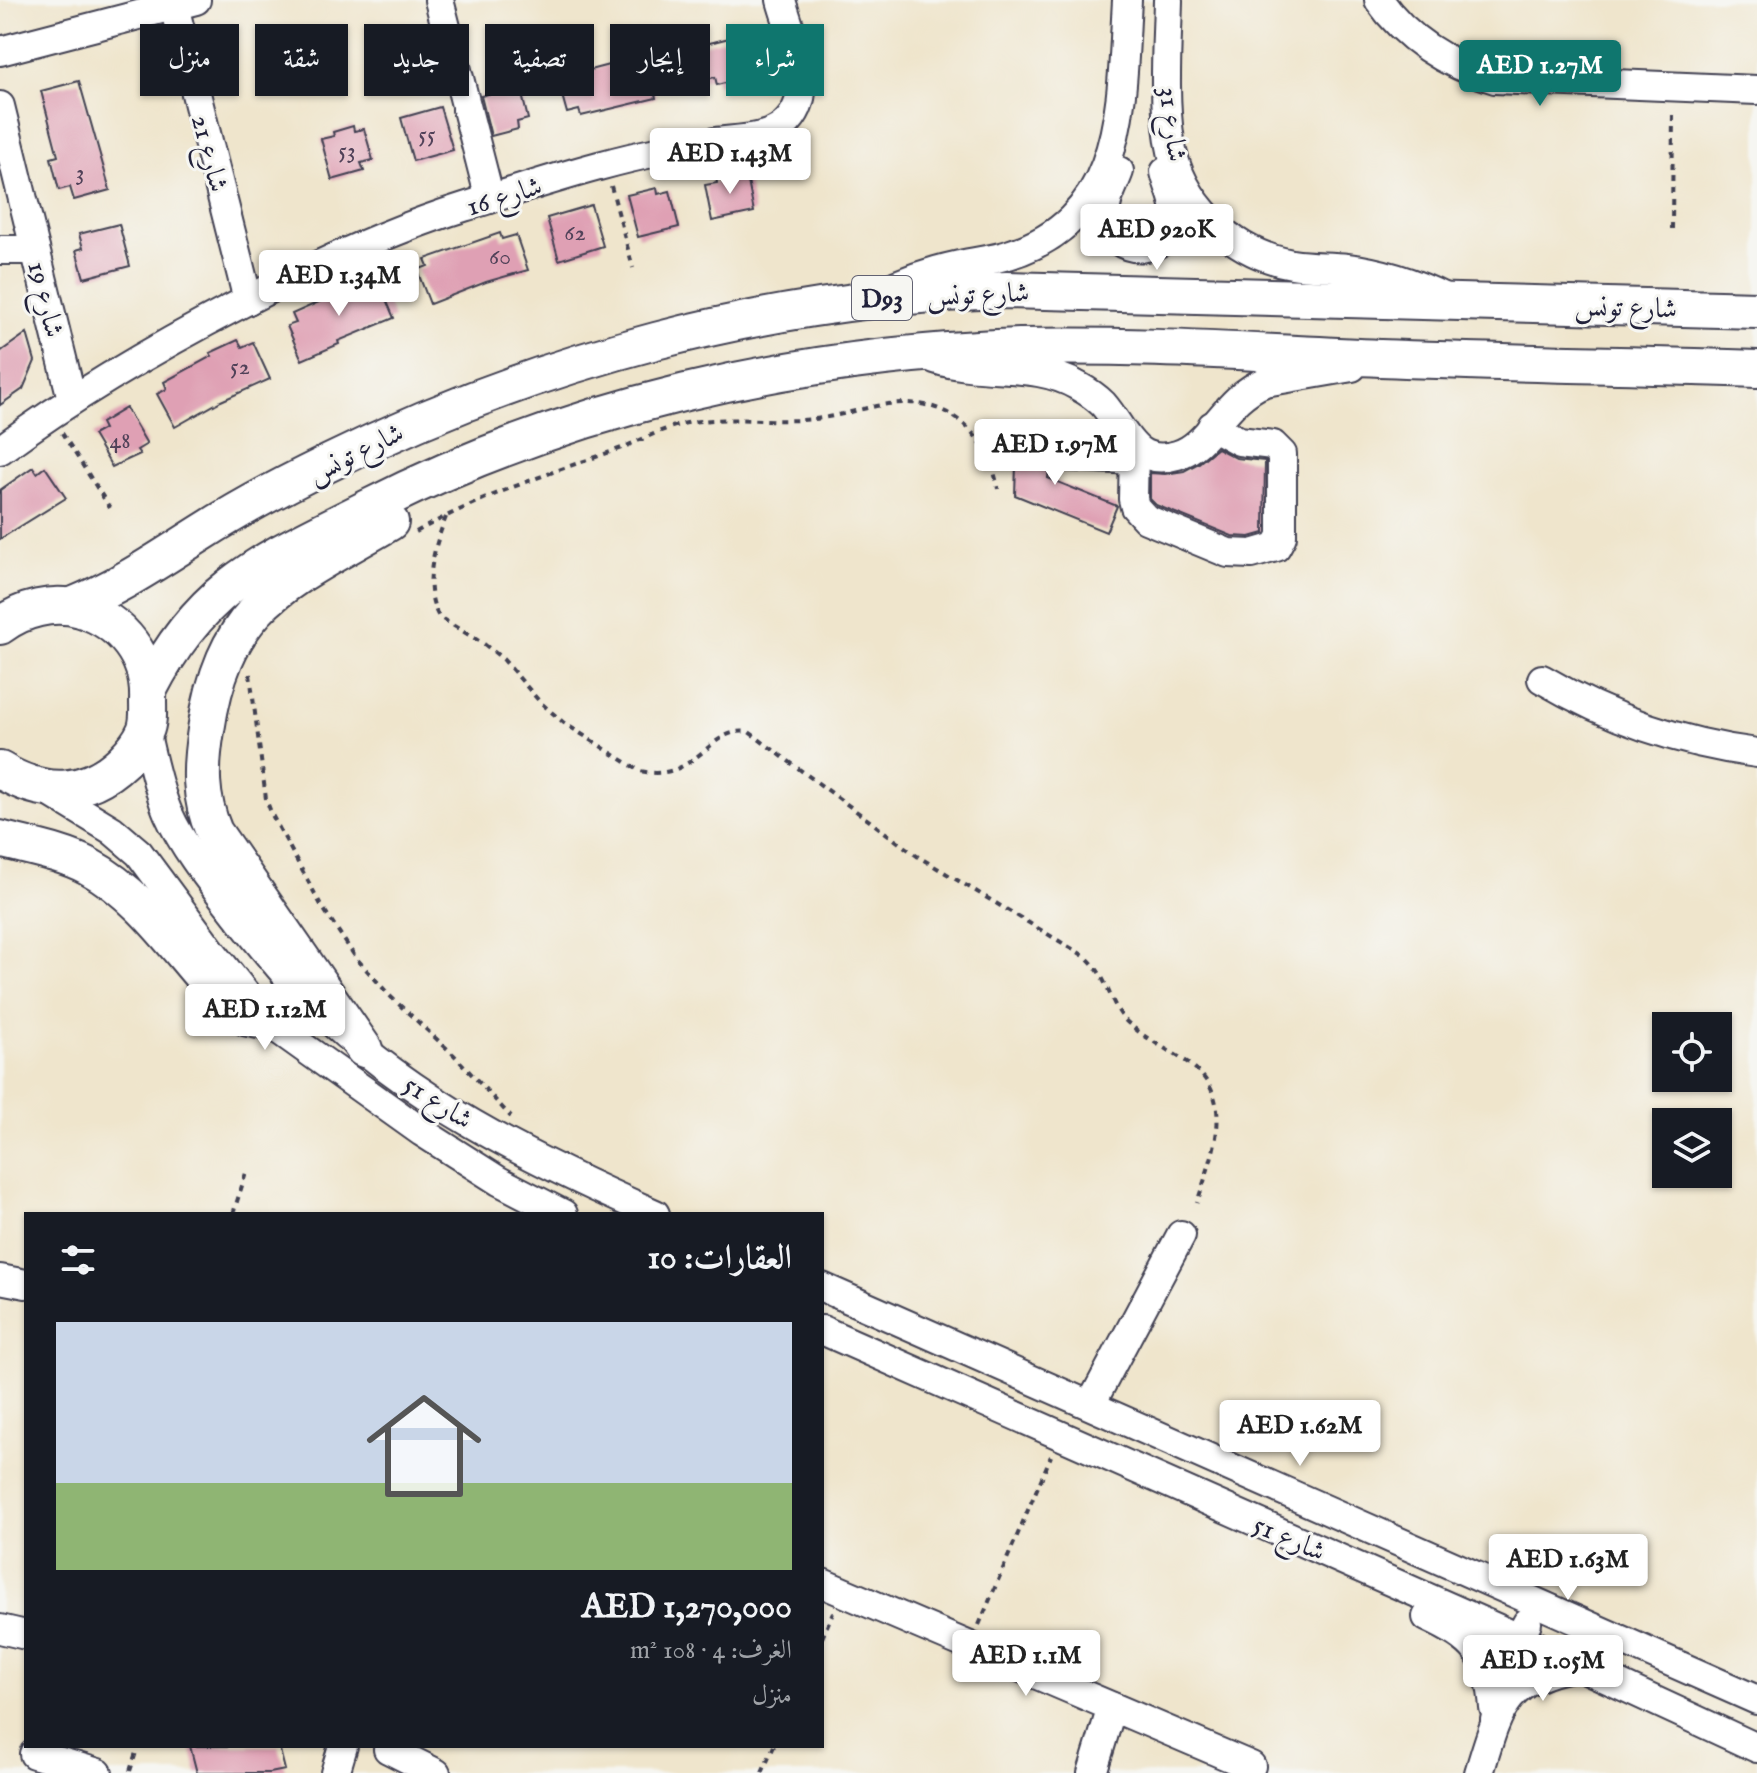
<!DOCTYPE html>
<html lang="ar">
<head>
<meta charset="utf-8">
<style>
  :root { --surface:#171b24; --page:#242831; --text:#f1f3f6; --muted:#9ea1a6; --line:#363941; --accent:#0f766e }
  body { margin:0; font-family:"IM FELL English",Amiri,serif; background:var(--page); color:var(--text); direction:rtl; height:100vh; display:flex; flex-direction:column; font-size:30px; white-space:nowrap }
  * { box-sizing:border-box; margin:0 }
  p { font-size:26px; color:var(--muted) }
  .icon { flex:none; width:44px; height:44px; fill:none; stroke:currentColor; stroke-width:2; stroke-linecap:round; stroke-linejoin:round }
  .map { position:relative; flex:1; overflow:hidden; direction:ltr }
  .panel { position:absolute; left:24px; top:1212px; width:800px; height:536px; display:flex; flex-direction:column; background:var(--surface); border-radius:0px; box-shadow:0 2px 6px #0004; direction:rtl }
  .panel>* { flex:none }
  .top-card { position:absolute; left:24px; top:24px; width:800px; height:72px; direction:rtl; display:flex; gap:16px }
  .controls { position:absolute; left:1652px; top:1012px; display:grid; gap:16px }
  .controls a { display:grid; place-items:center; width:80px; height:80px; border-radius:0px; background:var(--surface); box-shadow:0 2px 6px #0004; font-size:40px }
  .price { position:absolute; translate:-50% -68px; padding:0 18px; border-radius:8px; background:#fff; color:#222; font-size:26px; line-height:52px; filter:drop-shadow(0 2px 4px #0008) }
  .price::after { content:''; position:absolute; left:50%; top:48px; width:24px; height:18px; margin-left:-12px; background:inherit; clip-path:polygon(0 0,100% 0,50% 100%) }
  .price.on { background:var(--accent); color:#fff }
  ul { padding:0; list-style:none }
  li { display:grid; align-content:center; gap:16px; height:424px; padding:0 32px }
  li+li { border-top:2px solid var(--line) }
  li span { display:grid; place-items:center; height:248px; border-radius:0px; color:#555 }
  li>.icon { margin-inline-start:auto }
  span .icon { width:144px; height:144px; fill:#fffc; stroke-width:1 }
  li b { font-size:34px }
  h2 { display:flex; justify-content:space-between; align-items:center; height:96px; padding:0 32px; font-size:34px }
  .pill { padding:0 28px; border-radius:0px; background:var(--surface); box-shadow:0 2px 6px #0004; font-size:28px; line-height:72px }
  .pill.on { background:var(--accent); color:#fff }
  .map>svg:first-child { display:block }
  .building { fill:#dfa0b4 }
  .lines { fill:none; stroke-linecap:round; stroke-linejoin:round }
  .minor-casing { stroke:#413f51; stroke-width:32 }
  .major-casing { stroke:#413f51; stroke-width:40 }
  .path { stroke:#413f51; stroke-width:4; stroke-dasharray:6 6; stroke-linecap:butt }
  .minor { stroke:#fff; stroke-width:28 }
  .major { stroke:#fff; stroke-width:36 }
  .labels { text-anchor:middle; stroke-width:6; stroke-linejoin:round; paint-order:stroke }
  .number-label { font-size:24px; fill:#514259 }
  .shield { fill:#f6f6f2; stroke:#626272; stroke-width:2 }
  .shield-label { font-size:26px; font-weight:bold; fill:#22223b }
  .street-label { font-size:28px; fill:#22223b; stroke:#f6f6f2 }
</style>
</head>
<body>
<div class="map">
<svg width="1757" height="1773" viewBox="0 0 1757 1773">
  <rect width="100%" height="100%" fill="#f6f6f2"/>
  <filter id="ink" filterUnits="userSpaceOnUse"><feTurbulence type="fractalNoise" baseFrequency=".0125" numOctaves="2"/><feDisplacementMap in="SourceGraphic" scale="16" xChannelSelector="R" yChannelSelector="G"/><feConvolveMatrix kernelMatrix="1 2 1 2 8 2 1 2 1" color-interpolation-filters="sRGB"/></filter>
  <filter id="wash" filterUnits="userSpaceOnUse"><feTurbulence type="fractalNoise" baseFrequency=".006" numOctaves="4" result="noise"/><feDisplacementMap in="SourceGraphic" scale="32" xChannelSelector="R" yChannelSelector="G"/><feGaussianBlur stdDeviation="1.8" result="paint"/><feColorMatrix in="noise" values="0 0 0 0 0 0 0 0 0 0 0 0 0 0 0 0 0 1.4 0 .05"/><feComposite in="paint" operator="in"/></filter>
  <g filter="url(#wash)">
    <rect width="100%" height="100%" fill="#efe5cc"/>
    <g id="blocks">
      <g class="building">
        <path d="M733,37L744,78L717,85L715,77L703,80L694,47Z"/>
        <path d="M647,55L648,57L655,56L663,88L654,90L656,98L581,116L579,110L567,113L557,77L585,66L586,71Z"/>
        <path d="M79,81L110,190L74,200L70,187L59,190L51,158L58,156L41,91Z"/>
        <path d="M508,85L510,89L520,86L528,119L517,122L518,129L491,136L481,96L492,93V89Z"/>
        <path d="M440,107L453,150L413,161L401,118Z"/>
        <path d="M353,126L354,131L364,129L373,160L361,163L364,171L332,180L321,139L334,136L333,132Z"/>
        <path d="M746,171L754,212L712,221L705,185L717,183L716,176Z"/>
        <path d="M657,188L658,194L670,191L679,227L638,237L627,195Z"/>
        <path d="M591,205L603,246L559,260L547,218Z"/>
        <path d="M119,224L130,266L84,278L76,250L83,248L79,234Z"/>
        <path d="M500,233L502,239L516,235L528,270L486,282L430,304L417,270L428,266L425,259Z"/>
        <path d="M368,280L370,286L379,283L394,318L338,341L339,344L302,360L287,326L296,323L292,314Z"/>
        <path d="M27,333L35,361L23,389L0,405V352Z"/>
        <path d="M238,340L242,347L253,342L270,379L221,401L175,427L157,394L167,389L164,382L212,356L210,353Z"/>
        <path d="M126,408L147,444L137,450L140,454L112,467L93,435L104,429L101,423Z"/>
        <path d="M1017,436L1050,437L1044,456L1049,467L1048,478L1117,506L1106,532L1015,495Z"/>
        <path d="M1217,448L1236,458L1265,461L1264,533L1250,537L1232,536L1156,505L1150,499V473L1165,474L1184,471L1199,463Z"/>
        <path d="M33,467L37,473L45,467L66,498L0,539V490Z"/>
        <path d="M190,1746H279L285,1770L270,1773H197Z"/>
      </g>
    </g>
  </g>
  <g filter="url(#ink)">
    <use href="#blocks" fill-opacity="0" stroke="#413f51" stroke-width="2"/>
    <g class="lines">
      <g class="minor-casing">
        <g id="minor">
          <path d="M439,0L490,199"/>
          <path d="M1168,0C1167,46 1163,96 1170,141C1180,203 1231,253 1292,264C1310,267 1329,266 1347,268C1382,272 1415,283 1447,299"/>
          <path d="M1379,0C1407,40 1449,65 1495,79L1757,90"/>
          <path d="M174,6L248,300"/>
          <path d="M0,51L196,0"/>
          <path d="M0,106L72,399"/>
          <path d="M1119,171C1114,186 1103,202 1106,218C1111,260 1175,256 1176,214C1176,200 1168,186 1165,172"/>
          <path d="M0,250H35"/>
          <path d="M880,293C905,280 932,271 960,265C976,261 993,260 1008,255C1127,219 1121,101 1127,0"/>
          <path d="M935,359C982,375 1034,360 1078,386C1087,391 1096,397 1103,404C1125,429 1133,468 1177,455C1210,446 1224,398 1265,382L1352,367"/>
          <path d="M1134,448L1133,499L1135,507L1146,519L1228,553L1252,554L1276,547L1282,536V454L1273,445L1239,441L1212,426"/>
          <path d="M0,450C77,393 157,347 242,303C313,266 387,231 464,207C546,181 629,153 715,142C737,139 767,140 784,125C820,94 791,37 781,0"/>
          <path d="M1061,456L1134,460"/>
          <path d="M1542,679C1610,719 1679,743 1757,753"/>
          <path d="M145,731C152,759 157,787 168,813C184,849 212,883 236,914C260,944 284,975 311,1002C407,1099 532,1160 655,1214"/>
          <path d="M43,788L112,830L139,853L213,953L268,1022L422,1132L499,1181L563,1214"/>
          <path d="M0,1279L26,1284"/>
          <path d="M822,1287L1757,1700"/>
          <path d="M822,1330L1519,1638L1757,1748"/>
          <path d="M1091,1404L1181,1235"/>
          <path d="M822,1583L1251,1766"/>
          <path d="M1427,1617C1474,1639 1490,1654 1494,1708"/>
          <path d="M0,1629L26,1635"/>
          <path d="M1495,1720L1519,1638L1527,1623"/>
          <path d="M388,1749L436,1773"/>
          <path d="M34,1754L98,1773"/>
          <path d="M335,1773L343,1746"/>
          <path d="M1092,1773L1112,1707"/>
          <path d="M1479,1773C1499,1708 1504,1679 1577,1666"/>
        </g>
      </g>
      <g class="major-casing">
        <g id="major">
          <path d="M72,606C120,587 160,559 203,532C242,507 284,485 325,465C537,360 770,297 1006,290L1757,310"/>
          <path d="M0,626C22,609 53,601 81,609C122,622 150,657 148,701C148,710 149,722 145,731C141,741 131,753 123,761C85,797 43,796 0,770"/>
          <path d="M149,689C203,582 268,559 368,508C569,406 795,355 1020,347C1140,344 1261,353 1380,358C1506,363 1631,365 1757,369"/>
          <path d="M0,839C29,847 61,852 88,866C148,898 185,962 232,1009L248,1018L268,1022"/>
          <path d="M364,1049L214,832C199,797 200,767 206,730C225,600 288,582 390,522"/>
        </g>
      </g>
      <g class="path">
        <path d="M611,186L633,268"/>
        <path d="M1672,229L1673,110"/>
        <path d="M62,433L110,508"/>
        <path d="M446,517C434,547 422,587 439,617L484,644L503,659L540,702L564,723L640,771C696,784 709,725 749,732L917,856L1086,957C1109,978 1108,1001 1125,1020C1142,1037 1167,1049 1187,1062C1239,1098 1212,1155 1197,1203"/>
        <path d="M416,532C479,497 544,475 613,451C640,442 664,426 693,422C733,416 774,423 814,419C845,416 874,403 904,403C956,402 990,441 998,489"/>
        <path d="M250,674L266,799L272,815L321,905L356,958L392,998L454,1055L511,1117"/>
        <path d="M233,1214L246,1173"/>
        <path d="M979,1625L1051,1456"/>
        <path d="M822,1638L833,1612"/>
        <path d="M130,1771L138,1746"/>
        <path d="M762,1773L774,1746"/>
      </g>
      <use href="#minor" class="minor"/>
      <use href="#major" class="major"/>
    </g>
  </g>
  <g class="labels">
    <g class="number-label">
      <text x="427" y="142">55</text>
      <text x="347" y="158">53</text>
      <text x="80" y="180">3</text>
      <text x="575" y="240">62</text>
      <text x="500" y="264">60</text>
      <text x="240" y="374">52</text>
      <text x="120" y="448">48</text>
    </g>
    <rect class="shield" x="852" y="276" width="60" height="44" rx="6"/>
    <g class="shield-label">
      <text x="882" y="307">D93</text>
    </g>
    <g class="street-label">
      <text transform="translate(1174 124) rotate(83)" y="10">شارع 31</text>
      <text transform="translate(211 153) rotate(76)" y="10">شارع 21</text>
      <text transform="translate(504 195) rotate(-17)" y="10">شارع 16</text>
      <text transform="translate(978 293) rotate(-2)" y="10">شارع تونس</text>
      <text transform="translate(47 299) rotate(76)" y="10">شارع 19</text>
      <text transform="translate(1626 306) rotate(2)" y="10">شارع تونس</text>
      <text transform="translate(355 452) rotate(-26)" y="10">شارع تونس</text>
      <text transform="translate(439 1101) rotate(33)" y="10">شارع 51</text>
      <text transform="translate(1290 1537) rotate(24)" y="10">شارع 51</text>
    </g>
  </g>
</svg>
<div class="controls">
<a><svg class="icon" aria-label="locate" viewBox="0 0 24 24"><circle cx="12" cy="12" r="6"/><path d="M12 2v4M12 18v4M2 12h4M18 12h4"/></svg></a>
<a><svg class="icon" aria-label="layers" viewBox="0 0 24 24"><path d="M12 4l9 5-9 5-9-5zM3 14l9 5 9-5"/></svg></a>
</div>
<b class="price on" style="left:1540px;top:108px">AED 1.27M</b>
<b class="price" style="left:730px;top:196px">AED 1.43M</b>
<b class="price" style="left:1157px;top:272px">AED 920K</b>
<b class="price" style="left:339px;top:318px">AED 1.34M</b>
<b class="price" style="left:1055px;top:487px">AED 1.97M</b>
<b class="price" style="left:265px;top:1052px">AED 1.12M</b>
<b class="price" style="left:1300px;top:1468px">AED 1.62M</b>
<b class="price" style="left:1568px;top:1602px">AED 1.63M</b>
<b class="price" style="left:1026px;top:1698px">AED 1.1M</b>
<b class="price" style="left:1543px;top:1703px">AED 1.05M</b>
<div class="top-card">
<a class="pill on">شراء</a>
<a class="pill">إيجار</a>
<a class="pill">تصفية</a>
<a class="pill">جديد</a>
<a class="pill">شقة</a>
<a class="pill">منزل</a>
</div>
<section class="panel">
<h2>العقارات: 10<svg class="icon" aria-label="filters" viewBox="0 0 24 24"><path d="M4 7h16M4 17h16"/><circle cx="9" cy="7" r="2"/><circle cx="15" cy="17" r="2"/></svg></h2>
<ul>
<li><span style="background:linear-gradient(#c9d6e8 65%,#8fb573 0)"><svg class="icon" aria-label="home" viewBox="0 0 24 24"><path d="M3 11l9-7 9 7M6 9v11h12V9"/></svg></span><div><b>AED 1,270,000</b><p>الغرف: 4 · 108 m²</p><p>منزل</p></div></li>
</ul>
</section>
</div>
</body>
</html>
